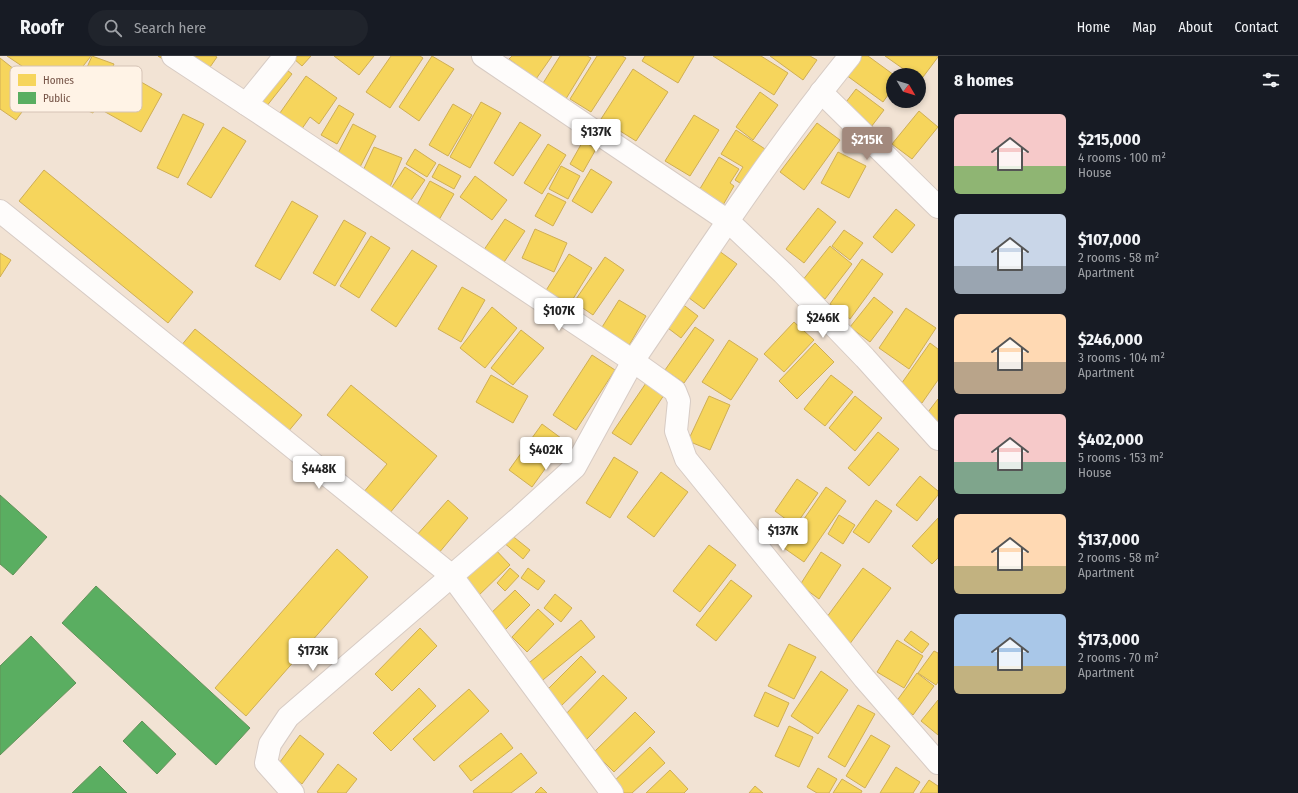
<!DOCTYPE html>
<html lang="en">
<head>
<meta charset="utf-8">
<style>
  :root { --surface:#171b24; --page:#20242c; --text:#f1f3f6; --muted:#9ea1a6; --line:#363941; --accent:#a2897d }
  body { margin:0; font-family:"Fira Sans Condensed",sans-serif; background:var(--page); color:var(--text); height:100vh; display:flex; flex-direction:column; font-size:15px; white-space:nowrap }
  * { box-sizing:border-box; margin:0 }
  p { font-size:13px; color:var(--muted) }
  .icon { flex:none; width:22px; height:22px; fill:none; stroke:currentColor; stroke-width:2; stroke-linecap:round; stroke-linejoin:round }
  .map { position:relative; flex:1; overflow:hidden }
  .details { display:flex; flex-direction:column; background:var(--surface); width:360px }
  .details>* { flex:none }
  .needle { width:26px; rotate:128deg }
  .fabs { position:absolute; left:886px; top:12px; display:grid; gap:8px }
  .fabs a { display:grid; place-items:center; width:40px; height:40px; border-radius:50%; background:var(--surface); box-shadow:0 2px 6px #0003; font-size:20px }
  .price { position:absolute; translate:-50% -34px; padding:0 9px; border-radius:4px; background:#fff; color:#222; font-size:13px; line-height:26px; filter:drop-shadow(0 1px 2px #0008) }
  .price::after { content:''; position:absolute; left:50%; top:24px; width:12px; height:9px; margin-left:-6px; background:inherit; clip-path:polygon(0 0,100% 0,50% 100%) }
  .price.on { background:var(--accent); color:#fff }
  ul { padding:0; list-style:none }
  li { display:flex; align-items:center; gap:12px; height:100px; padding:0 16px }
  li span { display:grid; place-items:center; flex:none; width:112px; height:80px; border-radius:6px; color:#555 }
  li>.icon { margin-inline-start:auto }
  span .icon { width:48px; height:48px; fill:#fffc; stroke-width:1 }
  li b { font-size:17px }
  h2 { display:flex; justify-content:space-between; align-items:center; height:48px; padding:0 16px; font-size:17px }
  header { display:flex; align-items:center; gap:24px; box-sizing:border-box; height:56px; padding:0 20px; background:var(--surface); border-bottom:1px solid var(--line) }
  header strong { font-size:19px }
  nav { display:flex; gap:22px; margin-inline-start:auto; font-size:14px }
  .search { width:280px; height:36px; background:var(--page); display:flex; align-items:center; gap:10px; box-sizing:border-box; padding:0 14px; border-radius:22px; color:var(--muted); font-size:15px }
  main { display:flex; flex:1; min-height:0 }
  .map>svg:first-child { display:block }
  .residential { fill:#f2e3d4; fill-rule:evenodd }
  .homes { fill:#f6d55c; stroke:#cfae55 }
  .public { fill:#5aae61; stroke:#629259 }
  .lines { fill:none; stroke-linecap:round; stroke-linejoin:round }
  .street-casing { stroke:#d7cbc4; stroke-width:24 }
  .street { stroke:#fefcfb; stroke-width:22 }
  .key { fill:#fff3e6; stroke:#d5c3b6; stroke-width:1 }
  .key-label { font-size:11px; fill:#745245 }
</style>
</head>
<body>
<header>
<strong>Roofr</strong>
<div class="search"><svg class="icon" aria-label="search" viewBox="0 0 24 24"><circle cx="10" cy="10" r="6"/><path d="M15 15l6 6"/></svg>Search here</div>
<nav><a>Home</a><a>Map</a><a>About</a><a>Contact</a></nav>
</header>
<main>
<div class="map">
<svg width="938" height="737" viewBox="0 0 938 737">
  <rect width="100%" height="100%" fill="#f6eee5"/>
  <path class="residential" d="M0,0H938V737H0ZM893,19H919V45H893Z"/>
  <g class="homes">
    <path d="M7,0H91L62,37Z"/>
    <path d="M92,0L114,8L93,57L71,48Z"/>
    <path d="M158,0H215L217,1L199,27Z"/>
    <path d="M295,0H311L302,10L293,2Z"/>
    <path d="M334,0H374L359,19Z"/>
    <path d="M391,0H420L423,2L390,52L366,36Z"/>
    <path d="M432,0L454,13L419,65L399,51Z"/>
    <path d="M512,0H552L536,23L509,3Z"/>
    <path d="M560,0H587L591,2L564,46L540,32Z"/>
    <path d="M597,0H622L626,2L591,56L570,43Z"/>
    <path d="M645,0H694L678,27L642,5Z"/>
    <path d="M713,0H761L788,17L774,39Z"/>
    <path d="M770,0H810L817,4L803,24Z"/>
    <path d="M859,0H868L894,19L893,32L883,46L846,19Z"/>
    <path d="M885,0H936L938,1L920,25L919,19H912Z"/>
    <path d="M0,2L39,33L16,64L0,53Z"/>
    <path d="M282,10L292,18L266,51L259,41Z"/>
    <path d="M633,13L668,36L636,85L601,63Z"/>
    <path d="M122,15L162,38L141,76L100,53Z"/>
    <path d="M306,20L337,42L319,68L310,61L297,80L275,64Z"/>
    <path d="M856,33L884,54L868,75L840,54Z"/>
    <path d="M760,36L778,49L753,84L736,71Z"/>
    <path d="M481,46L501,57L470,112L450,101Z"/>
    <path d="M453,48L472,59L448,100L429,89Z"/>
    <path d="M339,49L354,58L337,88L321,79Z"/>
    <path d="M919,55L938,71L912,103L892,88Z"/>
    <path d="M183,58L204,68L178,122L157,112Z"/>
    <path d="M694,59L719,74L690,120L665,105Z"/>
    <path d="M520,66L541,79L513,120L494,107Z"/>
    <path d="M817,67L840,84L804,134L780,116Z"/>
    <path d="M353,68L376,80L359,113L336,101Z"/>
    <path d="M223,71L246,85L211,142L187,128Z"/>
    <path d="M736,74L765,93L743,129L735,124L743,111L721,98Z"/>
    <path d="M583,85L596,93L583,116L570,108Z"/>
    <path d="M548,88L566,99L542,138L524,127Z"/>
    <path d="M374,91L402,102L390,131L361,119Z"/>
    <path d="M415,93L436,107L427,121L406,108Z"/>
    <path d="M838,96L866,110L849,142L821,127Z"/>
    <path d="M719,101L739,113L730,127L734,130L719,156L695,141Z"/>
    <path d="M439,108L461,120L454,133L432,121Z"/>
    <path d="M561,110L580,120L568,143L549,133Z"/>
    <path d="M405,111L425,124L409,147L390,134Z"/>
    <path d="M591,113L612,126L592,157L572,145Z"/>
    <path d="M44,114L193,236L168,267L19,145Z"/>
    <path d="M475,120L507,144L492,164L460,141Z"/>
    <path d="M430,125L454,138L436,169L413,156Z"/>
    <path d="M548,137L566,146L553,170L535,160Z"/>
    <path d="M292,145L318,160L280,224L255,210Z"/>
    <path d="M818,152L836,166L804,207L786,193Z"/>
    <path d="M896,153L915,169L892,197L873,181Z"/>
    <path d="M505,163L525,175L498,215L479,201Z"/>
    <path d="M344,164L366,177L335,230L313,217Z"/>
    <path d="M535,173L567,187L554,216L522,202Z"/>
    <path d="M844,174L863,187L850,204L832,190Z"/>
    <path d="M371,180L390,192L359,242L340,230Z"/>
    <path d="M830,190L852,208L825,243L802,225Z"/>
    <path d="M715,192L737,208L704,253L681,236Z"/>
    <path d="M412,194L437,210L396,271L371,254Z"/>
    <path d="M0,197L11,204L0,221Z"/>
    <path d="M569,198L592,212L568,251L545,236Z"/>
    <path d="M605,201L624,214L593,259L574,246Z"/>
    <path d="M862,203L883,218L850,263L830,248Z"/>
    <path d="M462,231L485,244L461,286L438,273Z"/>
    <path d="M874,241L893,256L870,286L850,271Z"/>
    <path d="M619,244L646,260L627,293L599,276Z"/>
    <path d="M677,244L698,260L681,282L660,266Z"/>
    <path d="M492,251L517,272L485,312L460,292Z"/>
    <path d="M906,252L936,272L909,313L879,292Z"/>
    <path d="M794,266L814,284L784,316L764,298Z"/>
    <path d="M695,271L714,284L684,327L665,314Z"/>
    <path d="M195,273L302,359L287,377L180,291Z"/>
    <path d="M521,274L544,292L513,329L491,312Z"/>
    <path d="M729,284L758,303L731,344L702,326Z"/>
    <path d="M815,287L834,306L797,343L779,325Z"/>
    <path d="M930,287L938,293V324L922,347L899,331Z"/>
    <path d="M592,299L615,314L576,374L553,359Z"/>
    <path d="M491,319L528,340L513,367L476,346Z"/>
    <path d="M831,319L853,336L825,370L804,353Z"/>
    <path d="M646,327L664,339L631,389L612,377Z"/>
    <path d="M351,329L437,400L389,458L363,437L387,408L327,359Z"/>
    <path d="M709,340L730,349L710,394L688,385Z"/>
    <path d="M855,340L882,362L855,395L829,372Z"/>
    <path d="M938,343V370L925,360Z"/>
    <path d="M542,368L565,385L532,431L509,414Z"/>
    <path d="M878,376L899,393L869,430L848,412Z"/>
    <path d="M614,401L638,416L610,462L586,447Z"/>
    <path d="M661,416L688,436L654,481L627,461Z"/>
    <path d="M920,420L938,435V439L917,465L896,449Z"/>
    <path d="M797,423L818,437L795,470L775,455Z"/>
    <path d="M826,431L846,445L804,506L784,492Z"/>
    <path d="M448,444L468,462L438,498L416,480Z"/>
    <path d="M876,444L892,455L869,487L853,476Z"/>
    <path d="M839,459L855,469L843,488L828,478Z"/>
    <path d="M938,462V502L932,508L912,490Z"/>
    <path d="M510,478L530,494L523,503L503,486Z"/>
    <path d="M709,489L736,509L700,556L673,535Z"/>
    <path d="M493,491L510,509L475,543L458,525Z"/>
    <path d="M337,493L368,521L246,660L215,632Z"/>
    <path d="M821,496L841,509L819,543L800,529Z"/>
    <path d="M510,512L519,520L505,535L497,527Z"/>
    <path d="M528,512L545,525L538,534L521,522Z"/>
    <path d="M863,512L891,532L849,589L821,569Z"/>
    <path d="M731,524L752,540L716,585L696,569Z"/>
    <path d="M515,534L530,549L502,577L486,562Z"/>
    <path d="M555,538L572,552L561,566L544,552Z"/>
    <path d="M538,553L554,568L527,596L512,581Z"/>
    <path d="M581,564L595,581L538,628L524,611Z"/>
    <path d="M420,572L437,590L392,635L375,618Z"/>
    <path d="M911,575L929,588L922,597L904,584Z"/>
    <path d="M897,584L923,600L904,632L877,616Z"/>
    <path d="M789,588L816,601L794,643L768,630Z"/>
    <path d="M934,595L938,597V626L936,629L918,617Z"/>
    <path d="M581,600L596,616L560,651L545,636Z"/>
    <path d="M821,615L848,634L818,678L791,660Z"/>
    <path d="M917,617L934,630L913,659L896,646Z"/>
    <path d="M603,619L627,642L586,684L563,661Z"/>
    <path d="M419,632L436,650L391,695L373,677Z"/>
    <path d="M469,633L489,655L434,705L413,683Z"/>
    <path d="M765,636L789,647L778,671L754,660Z"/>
    <path d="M938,644V679L921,665Z"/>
    <path d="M858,649L875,658L845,711L828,701Z"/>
    <path d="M635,656L655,676L614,716L594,696Z"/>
    <path d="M789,670L813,681L799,711L775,700Z"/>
    <path d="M501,677L513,692L471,725L459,710Z"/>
    <path d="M300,679L324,698L302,728L277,710Z"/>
    <path d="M871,679L890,690L865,732L846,720Z"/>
    <path d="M650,691L665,707L632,737H618L610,729Z"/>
    <path d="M521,697L537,717L511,737H474L473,735Z"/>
    <path d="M338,708L357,723L346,737H319L317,736Z"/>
    <path d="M896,711L920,726L913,737H880Z"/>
    <path d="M818,712L837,723L829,737H817L807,731Z"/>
    <path d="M670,714L688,733L684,737H646Z"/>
    <path d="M842,723L862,735L861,737H833Z"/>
    <path d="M929,724L938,730V737H920Z"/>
    <path d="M755,730L763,737H749Z"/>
    <path d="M541,731L547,737H535Z"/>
  </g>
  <g class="public">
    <path d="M0,439L47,481L13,519L0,508Z"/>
    <path d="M96,530L250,672L216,709L62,567Z"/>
    <path d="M31,580L76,627L0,699V610Z"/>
    <path d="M142,665L176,698L157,718L123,685Z"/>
    <path d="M100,710L127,737H72Z"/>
  </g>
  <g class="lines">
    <g class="street-casing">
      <g id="street">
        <path d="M173,0L246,48"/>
        <path d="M285,0L246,48L633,305C703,202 771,97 850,0"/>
        <path d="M483,0L728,165L783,217L865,302L938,383"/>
        <path d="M821,36L938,151"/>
        <path d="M0,155L451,519L612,737"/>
        <path d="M293,737L266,707L270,688L288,661L520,461L575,411L633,305L675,335L679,345L676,375L686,403L864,622L938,707"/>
      </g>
    </g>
    <use href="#street" class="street"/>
  </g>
  <rect x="10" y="10" width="132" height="46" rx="6" class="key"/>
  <rect x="18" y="18" width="18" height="12" fill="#f6d55c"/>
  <rect x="18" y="36" width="18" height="12" fill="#5aae61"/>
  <g class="key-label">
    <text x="43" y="28">Homes</text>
    <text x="43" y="46">Public</text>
  </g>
</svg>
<div class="fabs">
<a><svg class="needle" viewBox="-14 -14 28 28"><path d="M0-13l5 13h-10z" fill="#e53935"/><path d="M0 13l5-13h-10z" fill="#9ea1a6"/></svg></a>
</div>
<b class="price" style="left:596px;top:97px">$137K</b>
<b class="price on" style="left:867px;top:105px">$215K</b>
<b class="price" style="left:559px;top:276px">$107K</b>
<b class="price" style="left:823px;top:283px">$246K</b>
<b class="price" style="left:546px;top:415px">$402K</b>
<b class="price" style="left:319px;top:434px">$448K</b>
<b class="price" style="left:783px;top:496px">$137K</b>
<b class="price" style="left:313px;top:616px">$173K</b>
</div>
<section class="details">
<h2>8 homes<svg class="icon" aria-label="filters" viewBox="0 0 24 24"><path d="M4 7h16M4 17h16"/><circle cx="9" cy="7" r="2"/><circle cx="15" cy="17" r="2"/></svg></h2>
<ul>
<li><span style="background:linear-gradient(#f6c9c9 65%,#8fb573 0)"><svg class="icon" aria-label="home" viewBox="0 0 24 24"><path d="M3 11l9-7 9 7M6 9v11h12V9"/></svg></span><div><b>$215,000</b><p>4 rooms · 100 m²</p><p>House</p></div></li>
<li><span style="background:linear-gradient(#c9d6e8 65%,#9aa5b1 0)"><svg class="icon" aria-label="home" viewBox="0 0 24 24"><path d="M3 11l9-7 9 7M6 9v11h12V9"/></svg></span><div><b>$107,000</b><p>2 rooms · 58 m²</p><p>Apartment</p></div></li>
<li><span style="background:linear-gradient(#ffd9b3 60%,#b9a48a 0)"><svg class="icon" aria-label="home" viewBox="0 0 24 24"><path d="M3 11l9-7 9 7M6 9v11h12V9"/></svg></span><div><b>$246,000</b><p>3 rooms · 104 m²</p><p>Apartment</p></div></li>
<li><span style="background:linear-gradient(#f6c9c9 60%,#7fa58c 0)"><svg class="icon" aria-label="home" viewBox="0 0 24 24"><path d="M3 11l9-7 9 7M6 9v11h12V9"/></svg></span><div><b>$402,000</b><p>5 rooms · 153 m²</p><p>House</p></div></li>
<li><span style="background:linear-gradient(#ffd9b3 65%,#c2b280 0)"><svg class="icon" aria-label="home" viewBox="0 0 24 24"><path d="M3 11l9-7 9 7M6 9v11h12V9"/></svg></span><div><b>$137,000</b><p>2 rooms · 58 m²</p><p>Apartment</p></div></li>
<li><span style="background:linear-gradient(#a9c7e8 65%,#c2b280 0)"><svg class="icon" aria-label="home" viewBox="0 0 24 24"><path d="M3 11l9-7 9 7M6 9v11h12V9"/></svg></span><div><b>$173,000</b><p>2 rooms · 70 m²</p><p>Apartment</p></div></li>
</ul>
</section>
</main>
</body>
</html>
